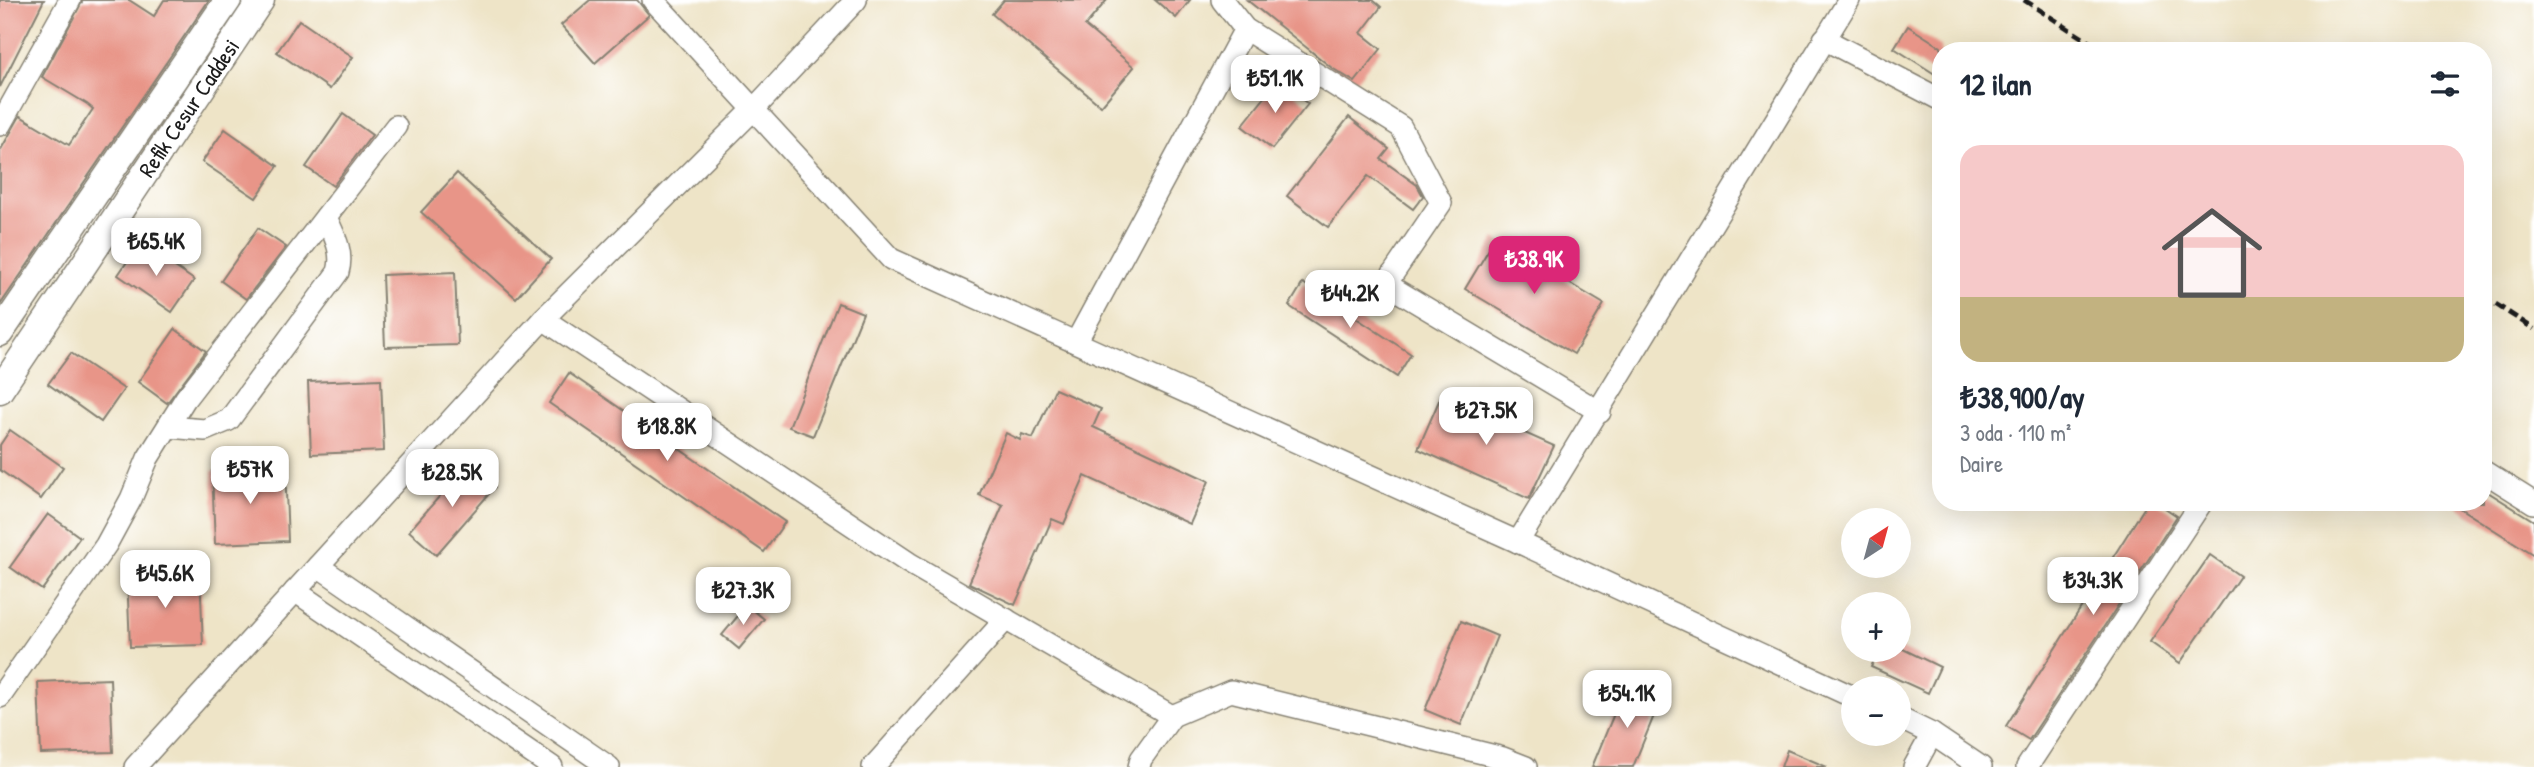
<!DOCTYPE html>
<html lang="tr">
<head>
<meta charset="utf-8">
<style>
  :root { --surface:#fff; --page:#f2f2f3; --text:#1f2937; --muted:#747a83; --accent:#db2777 }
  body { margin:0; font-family:"Patrick Hand",sans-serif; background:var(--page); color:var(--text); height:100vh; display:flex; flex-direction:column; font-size:26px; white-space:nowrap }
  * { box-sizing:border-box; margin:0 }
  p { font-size:23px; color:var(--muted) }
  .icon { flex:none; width:38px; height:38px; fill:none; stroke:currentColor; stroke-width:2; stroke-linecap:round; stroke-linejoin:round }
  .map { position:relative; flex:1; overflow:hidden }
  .sheet { position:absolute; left:1932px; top:42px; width:560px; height:469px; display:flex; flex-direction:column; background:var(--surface); border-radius:28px; box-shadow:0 7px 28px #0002 }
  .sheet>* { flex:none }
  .needle { width:46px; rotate:36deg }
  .tools { position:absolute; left:1841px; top:508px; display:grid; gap:14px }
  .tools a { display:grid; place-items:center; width:70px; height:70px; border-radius:50%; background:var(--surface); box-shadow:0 7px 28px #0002; font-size:35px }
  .price { position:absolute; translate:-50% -60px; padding:0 16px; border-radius:14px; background:#fff; color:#222; font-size:23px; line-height:46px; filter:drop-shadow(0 2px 4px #0008) }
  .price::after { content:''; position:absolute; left:50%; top:42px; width:21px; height:16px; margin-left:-10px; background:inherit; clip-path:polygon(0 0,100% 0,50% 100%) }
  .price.current { background:var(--accent); color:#fff }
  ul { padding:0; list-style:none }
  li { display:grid; align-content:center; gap:14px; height:371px; padding:0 28px }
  li span { display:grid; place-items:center; height:217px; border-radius:21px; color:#555 }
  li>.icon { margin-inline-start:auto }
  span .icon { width:126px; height:126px; fill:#fffc; stroke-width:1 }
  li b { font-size:30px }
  h2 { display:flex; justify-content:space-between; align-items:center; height:84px; padding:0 28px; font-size:30px }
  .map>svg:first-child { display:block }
  .building { fill:#e89588 }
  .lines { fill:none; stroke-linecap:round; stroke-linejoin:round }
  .minor-casing { stroke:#858072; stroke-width:24 }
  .tertiary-casing { stroke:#858072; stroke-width:29 }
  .minor { stroke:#fff; stroke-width:21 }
  .tertiary { stroke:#fff; stroke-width:26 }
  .rail { stroke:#1c1c1c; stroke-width:5; stroke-dasharray:10 5; stroke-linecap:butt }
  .labels { text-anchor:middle; stroke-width:7; stroke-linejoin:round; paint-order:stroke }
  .street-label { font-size:23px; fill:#1c1c1c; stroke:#fff }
</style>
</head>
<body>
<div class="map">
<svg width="2534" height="767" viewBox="0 0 2534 767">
  <rect width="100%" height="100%" fill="#fff"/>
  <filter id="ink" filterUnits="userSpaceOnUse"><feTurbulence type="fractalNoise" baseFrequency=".0143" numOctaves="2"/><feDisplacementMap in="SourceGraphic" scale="14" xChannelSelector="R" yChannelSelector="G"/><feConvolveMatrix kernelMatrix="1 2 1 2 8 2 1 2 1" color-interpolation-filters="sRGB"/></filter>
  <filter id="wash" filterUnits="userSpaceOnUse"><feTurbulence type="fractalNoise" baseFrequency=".00686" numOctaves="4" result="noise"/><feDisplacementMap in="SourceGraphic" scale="28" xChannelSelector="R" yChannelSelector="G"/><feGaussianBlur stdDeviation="1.57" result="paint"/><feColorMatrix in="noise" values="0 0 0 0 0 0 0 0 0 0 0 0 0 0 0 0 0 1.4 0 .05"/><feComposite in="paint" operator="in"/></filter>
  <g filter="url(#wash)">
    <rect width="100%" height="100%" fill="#eee4c7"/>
    <g id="blocks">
      <g class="building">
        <path d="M0,0H44L0,87Z"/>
        <path d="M83,0H129L154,16L164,0H209L0,305V151L20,116L69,145L93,109L87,104L42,77Z"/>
        <path d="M590,0H637L649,15L595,63L561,25Z"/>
        <path d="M1004,0H1107L1085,26L1134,67L1101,106L992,14Z"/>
        <path d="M1155,0H1190L1176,18Z"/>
        <path d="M1247,0H1373L1381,7L1361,33L1381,49L1355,82L1332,68Z"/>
        <path d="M299,20L353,57L330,89L277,52Z"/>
        <path d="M1908,26L1941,47V78L1894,48Z"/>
        <path d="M1278,81L1308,104L1272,149L1242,126Z"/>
        <path d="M343,114L372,135L333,186L306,167Z"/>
        <path d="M1349,117L1389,149L1381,159L1417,185L1423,196L1413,209L1368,176L1328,227L1287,196Z"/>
        <path d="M225,129L278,166L256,198L202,162Z"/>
        <path d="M457,173L551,259L516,298L421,212Z"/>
        <path d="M258,228L286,247L246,299L221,281Z"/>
        <path d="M1495,239L1604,304L1574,354L1465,289Z"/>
        <path d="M140,243L194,280L172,312L118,275Z"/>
        <path d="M455,272L458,345L385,347L382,275Z"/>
        <path d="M1303,283L1411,354L1397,377L1289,306Z"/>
        <path d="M838,303L863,313L813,436L789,427Z"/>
        <path d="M175,329L206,351L167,403L138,382Z"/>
        <path d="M71,353L124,389L101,422L48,384Z"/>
        <path d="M569,373L785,522L764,552L549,403Z"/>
        <path d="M381,379L384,451L311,454L308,382Z"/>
        <path d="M1055,389L1101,409L1093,427L1209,481L1190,524L1085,476L1064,524L1052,519L1015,605L969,583L1003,505L979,495L1006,433L1020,440L1022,434L1033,438Z"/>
        <path d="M1441,396L1554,446L1529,499L1418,449Z"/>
        <path d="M10,430L63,467L41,499L0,470V445Z"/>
        <path d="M468,464L495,487L436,555L409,531Z"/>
        <path d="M285,468L288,541L215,544L212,471Z"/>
        <path d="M2483,489L2534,521V555L2450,502H2483Z"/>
        <path d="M2148,502H2156L2177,516L2029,740L2006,726Z"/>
        <path d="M48,514L80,537L42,590L10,567Z"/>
        <path d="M2210,555L2240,576L2180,663L2150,642Z"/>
        <path d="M200,572L203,645L130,647L127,575Z"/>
        <path d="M747,605L764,619L739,649L722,635Z"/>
        <path d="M1461,621L1497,636L1461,725L1425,710Z"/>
        <path d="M1879,649H1903L1940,667L1928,693L1871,667Z"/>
        <path d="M110,679L113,752L41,754L38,682Z"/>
        <path d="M1625,687L1660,701L1633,767H1592Z"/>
        <path d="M1787,750L1827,767H1781Z"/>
      </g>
    </g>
  </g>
  <g filter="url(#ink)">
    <use href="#blocks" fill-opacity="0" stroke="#858072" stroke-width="2"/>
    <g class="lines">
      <g class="minor-casing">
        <g id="minor">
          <path d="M653,0L891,259L1518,542L1853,697"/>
          <path d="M1222,0L1245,29L1401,127L1441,203L1386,284L1600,412"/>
          <path d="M1824,39L1941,100"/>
          <path d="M0,125L70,0"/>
          <path d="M543,319L909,563L1172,716L1231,691L1503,758L1526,767"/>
          <path d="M1076,342L1245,29"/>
          <path d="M168,427L205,430L229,420L338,272C344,252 334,235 326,217"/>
          <path d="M2483,471L2534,503"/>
          <path d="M1518,542L1849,0"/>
          <path d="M318,566L609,767"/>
          <path d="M295,591L552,767"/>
          <path d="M0,697L106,545L131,499L148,458L185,399L396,126"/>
          <path d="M1899,718L1932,734L1981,767"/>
          <path d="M135,767L543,319L753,110L856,0"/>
          <path d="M873,767L1006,619"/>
          <path d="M1139,767L1141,759L1172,716"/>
          <path d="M1914,767L1932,734"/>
          <path d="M2027,767L2202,502"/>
        </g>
      </g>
      <g class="tertiary-casing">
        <g id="tertiary">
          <path d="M0,333L228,0"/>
          <path d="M0,390L261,0"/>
        </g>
      </g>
      <use href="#minor" class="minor"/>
      <use href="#tertiary" class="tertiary"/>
      <g class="rail">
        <path d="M2024,0L2103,51"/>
        <path d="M2483,296L2534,329"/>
      </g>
    </g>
  </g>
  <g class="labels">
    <g class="street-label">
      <text transform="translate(189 108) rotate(-56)" y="8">Refik Cesur Caddesi</text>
    </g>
  </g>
</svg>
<div class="tools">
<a><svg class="needle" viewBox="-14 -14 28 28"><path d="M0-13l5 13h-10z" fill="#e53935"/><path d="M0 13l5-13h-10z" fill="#747a83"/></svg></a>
<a>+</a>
<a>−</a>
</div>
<b class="price" style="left:1275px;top:115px">₺51.1K</b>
<b class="price" style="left:156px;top:278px">₺65.4K</b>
<b class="price current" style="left:1534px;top:296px">₺38.9K</b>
<b class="price" style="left:1350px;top:330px">₺44.2K</b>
<b class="price" style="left:1486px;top:447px">₺27.5K</b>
<b class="price" style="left:667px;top:463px">₺18.8K</b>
<b class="price" style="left:250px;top:506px">₺57K</b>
<b class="price" style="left:452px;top:509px">₺28.5K</b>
<b class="price" style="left:165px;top:610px">₺45.6K</b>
<b class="price" style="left:2093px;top:617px">₺34.3K</b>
<b class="price" style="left:743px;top:627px">₺27.3K</b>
<b class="price" style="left:1627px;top:730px">₺54.1K</b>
<section class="sheet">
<h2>12 ilan<svg class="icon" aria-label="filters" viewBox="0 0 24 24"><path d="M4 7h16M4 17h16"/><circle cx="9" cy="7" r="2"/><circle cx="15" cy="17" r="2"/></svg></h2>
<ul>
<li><span style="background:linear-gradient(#f6c9c9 70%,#c2b280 0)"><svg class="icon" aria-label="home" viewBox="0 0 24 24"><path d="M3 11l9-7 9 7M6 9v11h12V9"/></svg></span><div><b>₺38,900/ay</b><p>3 oda · 110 m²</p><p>Daire</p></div></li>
</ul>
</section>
</div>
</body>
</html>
